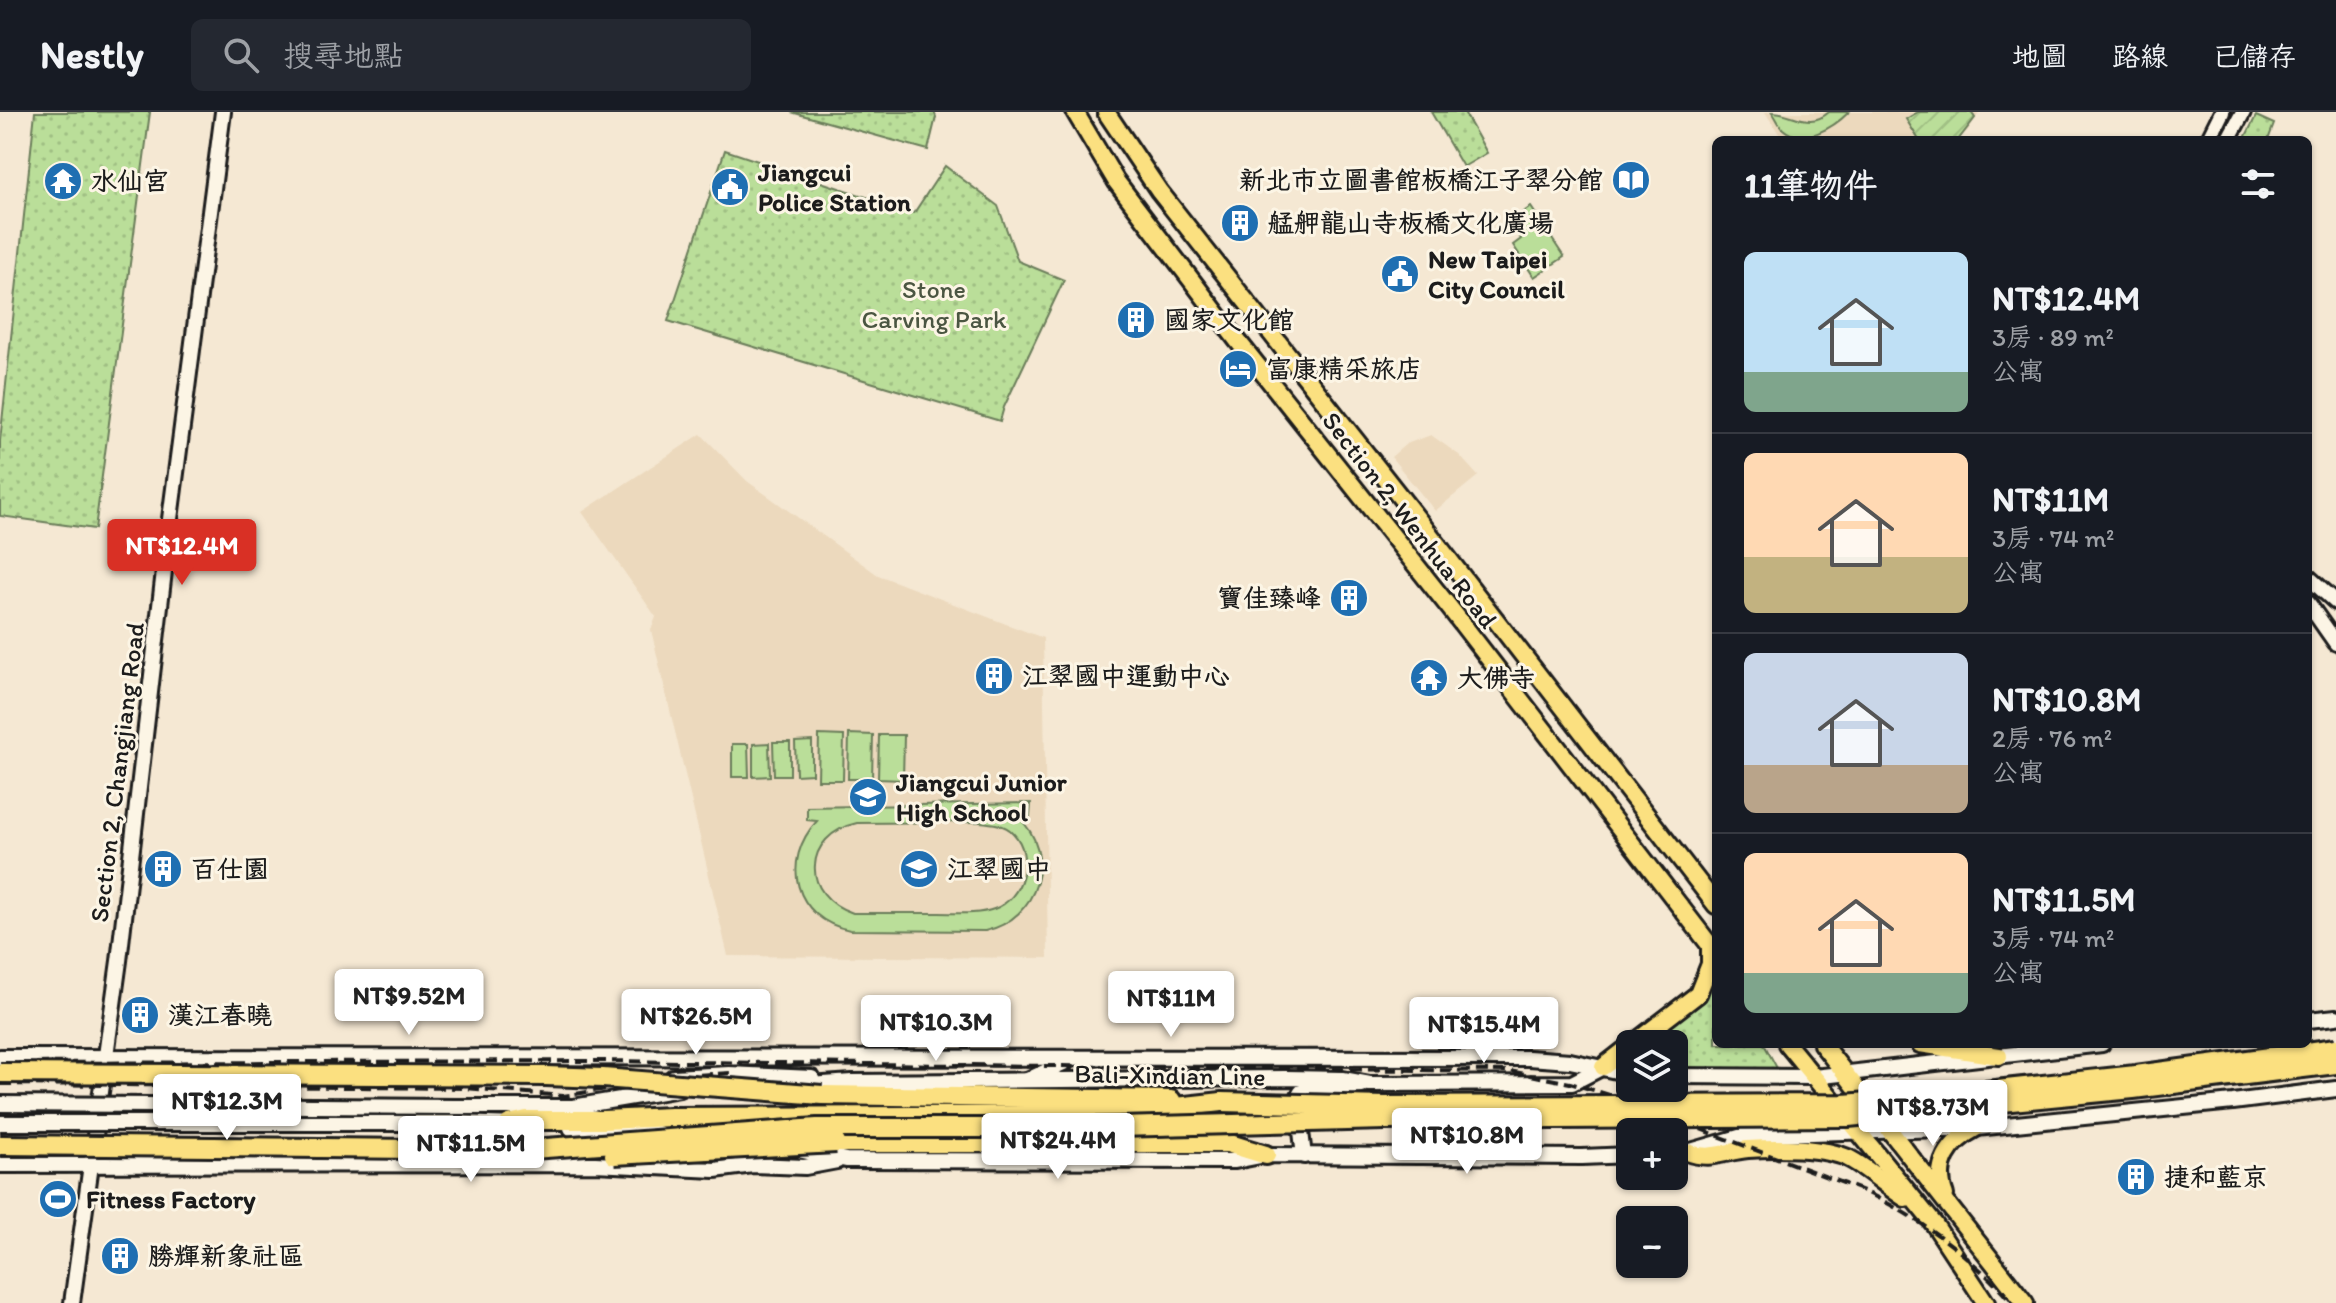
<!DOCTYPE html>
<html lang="zh-TW">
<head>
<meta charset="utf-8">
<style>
  :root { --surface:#171b24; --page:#242831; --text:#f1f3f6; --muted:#9ea1a6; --line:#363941; --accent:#d93025 }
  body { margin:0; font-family:Itim,"LXGW WenKai TC",sans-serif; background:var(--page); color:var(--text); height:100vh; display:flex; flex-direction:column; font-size:30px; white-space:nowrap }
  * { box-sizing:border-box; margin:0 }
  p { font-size:26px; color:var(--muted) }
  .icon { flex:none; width:44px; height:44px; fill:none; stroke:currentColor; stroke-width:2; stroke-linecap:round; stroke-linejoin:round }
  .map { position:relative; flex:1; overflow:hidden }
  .details { position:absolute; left:1712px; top:24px; width:600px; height:912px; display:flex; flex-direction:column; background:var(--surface); border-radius:12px; box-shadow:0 2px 6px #0004 }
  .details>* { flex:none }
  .tools { position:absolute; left:1616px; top:918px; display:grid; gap:16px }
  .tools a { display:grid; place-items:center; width:72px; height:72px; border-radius:12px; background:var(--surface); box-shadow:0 2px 6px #0004; font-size:40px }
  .price { position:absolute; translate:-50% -68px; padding:0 18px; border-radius:8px; background:#fff; color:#222; font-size:26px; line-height:52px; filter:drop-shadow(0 2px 4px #0008) }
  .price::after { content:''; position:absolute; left:50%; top:48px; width:24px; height:18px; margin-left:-12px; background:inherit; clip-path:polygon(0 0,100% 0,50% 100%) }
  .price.current { background:var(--accent); color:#fff }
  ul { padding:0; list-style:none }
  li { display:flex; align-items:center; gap:24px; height:200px; padding:0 32px }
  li+li { border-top:2px solid var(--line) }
  li span { display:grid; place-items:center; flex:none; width:224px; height:160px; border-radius:12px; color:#555 }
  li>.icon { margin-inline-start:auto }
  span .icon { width:96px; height:96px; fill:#fffc; stroke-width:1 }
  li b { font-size:34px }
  h2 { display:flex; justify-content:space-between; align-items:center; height:96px; padding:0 32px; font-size:34px }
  header { display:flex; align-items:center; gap:48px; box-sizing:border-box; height:112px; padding:0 40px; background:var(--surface); border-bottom:2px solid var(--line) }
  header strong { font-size:38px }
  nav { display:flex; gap:44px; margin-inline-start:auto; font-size:28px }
  .search { width:560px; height:72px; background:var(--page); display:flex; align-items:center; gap:20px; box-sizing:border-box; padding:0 28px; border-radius:12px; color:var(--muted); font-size:30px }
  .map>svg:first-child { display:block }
  .built { fill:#ecd9bd }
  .grass { fill:#bade99; stroke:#6b7d5a; stroke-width:2; fill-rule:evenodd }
  .park { fill:url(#park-dots); stroke:#6b7d5a; stroke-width:2 }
  .garden { fill:url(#garden-furrows); stroke:#6b7d5a; stroke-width:2 }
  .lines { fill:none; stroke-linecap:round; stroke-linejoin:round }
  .secondary-casing { stroke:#1c1c1c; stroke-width:20 }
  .primary-casing { stroke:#1c1c1c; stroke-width:22 }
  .highway-casing { stroke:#1c1c1c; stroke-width:24 }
  .secondary { stroke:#fcf5e5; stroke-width:14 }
  .primary { stroke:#fbe080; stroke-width:16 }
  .highway { stroke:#fbe080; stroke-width:18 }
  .rail { stroke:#1c1c1c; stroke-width:4; stroke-dasharray:12 6; stroke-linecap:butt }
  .secondary-bridge-casing { stroke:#1c1c1c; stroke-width:20; stroke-linecap:butt }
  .highway-bridge-casing { stroke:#1c1c1c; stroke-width:24; stroke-linecap:butt }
  .secondary-bridge { stroke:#fcf5e5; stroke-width:14 }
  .highway-bridge { stroke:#fbe080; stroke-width:18 }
  .labels { text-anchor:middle; stroke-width:6; stroke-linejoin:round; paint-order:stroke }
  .poi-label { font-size:26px; font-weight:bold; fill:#1c1c1c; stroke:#fcf5e5; text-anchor:start }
  .park-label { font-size:26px; fill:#4b5642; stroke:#fcf5e5 }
  .street-label { font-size:26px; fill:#1c1c1c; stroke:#fcf5e5 }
</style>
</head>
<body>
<header>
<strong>Nestly</strong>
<div class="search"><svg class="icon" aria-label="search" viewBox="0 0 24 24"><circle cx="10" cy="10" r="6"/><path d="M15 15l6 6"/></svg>搜尋地點</div>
<nav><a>地圖</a><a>路線</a><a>已儲存</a></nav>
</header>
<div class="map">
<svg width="2336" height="1191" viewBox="0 0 2336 1191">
  <defs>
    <pattern id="park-dots" width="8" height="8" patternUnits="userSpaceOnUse" patternTransform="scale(2)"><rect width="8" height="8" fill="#bade99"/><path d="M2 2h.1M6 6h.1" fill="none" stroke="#9fbe83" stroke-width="1.8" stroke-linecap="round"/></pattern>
    <pattern id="garden-furrows" width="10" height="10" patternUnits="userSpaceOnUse" patternTransform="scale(2)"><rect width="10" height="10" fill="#bade99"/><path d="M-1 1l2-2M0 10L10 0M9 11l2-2" fill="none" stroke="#9fbe83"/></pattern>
  </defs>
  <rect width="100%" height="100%" fill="#f5e8d3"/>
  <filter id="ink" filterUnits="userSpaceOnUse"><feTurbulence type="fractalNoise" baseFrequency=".0125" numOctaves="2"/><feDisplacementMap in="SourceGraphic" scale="16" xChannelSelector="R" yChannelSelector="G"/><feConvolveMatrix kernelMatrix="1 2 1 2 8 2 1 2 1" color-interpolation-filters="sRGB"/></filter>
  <g filter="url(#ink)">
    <g class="built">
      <path d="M1765,0H1980L1968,18L1958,28H1783Z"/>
      <path d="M701,322L747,369L878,463L1043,526L1048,846L728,844L651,518L656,505L582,400Z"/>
      <path d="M1431,323L1459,343L1478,364L1435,399L1391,345L1406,332Z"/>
    </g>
    <g class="grass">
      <path d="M1772,0C1793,0 1809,18 1829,0H1849C1834,15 1803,35 1783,17C1779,13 1776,5 1772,0Z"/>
      <path d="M1531,95L1564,145L1534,165L1513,133L1521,127L1510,109Z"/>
      <path d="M849,622L873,623L872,667H848Z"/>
      <path d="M819,623L844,624L843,668H818Z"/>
      <path d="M879,623H904L903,668L878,667Z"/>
      <path d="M812,629V662L796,663L795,630Z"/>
      <path d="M773,630H790V663H774Z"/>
      <path d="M769,631L770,664L753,665V632Z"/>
      <path d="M732,632H748L749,665H732Z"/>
      <path d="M1031,691L1030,705H1018C1058,741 1039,807 985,819L850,818C794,807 780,749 817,709L807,708V695ZM979,710C991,711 1005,712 1013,721C1035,744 1023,787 994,797C977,803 957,801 939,801C910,801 882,801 853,801C800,784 803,723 857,711Z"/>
    </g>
    <g class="park">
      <path d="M35,0H150L95,417L0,404V329Z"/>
      <path d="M791,0H934L936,5L928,38Z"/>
      <path d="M1431,0H1464L1487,41L1463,55Z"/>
      <path d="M2256,4L2274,12L2268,28H2244Z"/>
      <path d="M725,38L914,101L945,54L998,94L1018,149L1064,168L1004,295L1000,309L668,209Z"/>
      <path d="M1716,874V932H1764L1778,958L1674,962V932H1633L1698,882Z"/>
    </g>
    <path class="garden" d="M1918,0H1971L1975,6L1958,28H1919L1906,7Z"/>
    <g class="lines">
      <g class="secondary-casing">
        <g id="secondary">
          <path d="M2208,28L2222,0"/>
          <path d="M2228,28L2243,0"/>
          <path d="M2308,465L2336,490"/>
          <path d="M2308,491L2336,531"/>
          <path d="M2308,908L2336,905"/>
          <path d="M0,945L1529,946L1570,949L1630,962"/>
          <path d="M1674,964L1814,965L2102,932"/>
          <path d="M673,965L729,962L812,966"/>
          <path d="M1027,968L1070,948"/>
          <path d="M796,974L852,970L1286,966L1343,967L1370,972L1572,971L1603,955"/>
          <path d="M455,995H573L680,977"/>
          <path d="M455,1011L518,1013"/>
          <path d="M571,1016L658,1021"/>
          <path d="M798,1038L846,1048L1235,1049L1266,1043L1582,1045L1630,1043"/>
          <path d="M1674,1041L1687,1040L1746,1023L1976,1016L2233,990L2336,977"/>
          <path d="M1304,1044L1297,987L1301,980L1362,974"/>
          <path d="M0,1053L595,1052L715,1058L753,1053L805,1055L837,1049"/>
          <path d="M72,1191L119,849L170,407L223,0"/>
        </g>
      </g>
      <g class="primary-casing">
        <g id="primary">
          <path d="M1075,0L1116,69L1237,228L1453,500L1716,841"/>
          <path d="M1106,0L1159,79L1427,419L1716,793"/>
          <path d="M1633,932L1698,882L1710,852V833"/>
          <path d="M1787,932L1934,1112L1986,1191"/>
          <path d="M1822,932L2025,1191"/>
          <path d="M1920,932L1999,944"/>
          <path d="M1603,955L1630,934"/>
          <path d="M1687,1040C1711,1049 1724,1039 1748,1037C1774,1035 1824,1035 1848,1046C1868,1056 1886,1074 1905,1086"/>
          <path d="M1945,1083C1933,1054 1949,1030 1976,1016"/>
        </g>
      </g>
      <g class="highway-casing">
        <g id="highway">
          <path d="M822,983L1171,988"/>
          <path d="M1158,997L1222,990"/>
          <path d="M509,1012L527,1008H603L671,1005L1133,1003L1177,1007"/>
          <path d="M836,1031H1227L1266,1043"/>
        </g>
      </g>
      <use href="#secondary" class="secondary"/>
      <use href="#primary" class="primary"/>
      <use href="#highway" class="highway"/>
      <g class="rail">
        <path d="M0,951L596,949L1510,959L1570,971L1616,985L1864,1079C1921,1107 1971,1143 2012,1191"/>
        <path d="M0,972L466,976L563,984L694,963L730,961"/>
      </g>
      <g class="secondary-bridge-casing">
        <g id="secondary-bridge">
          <path d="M0,992L455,995"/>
          <path d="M0,1011H455"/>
        </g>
      </g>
      <g class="highway-bridge-casing">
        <g id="highway-bridge">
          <path d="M0,961L546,964L603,966L822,983"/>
          <path d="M1222,990L1385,994L1844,992L1930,985L2136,963L2336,936"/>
          <path d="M0,1033L519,1038L817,1016H1080L1385,1008L1848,1005L2133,977L2336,952"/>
          <path d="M614,1043L836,1031"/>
        </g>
      </g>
      <use href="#secondary-bridge" class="secondary-bridge"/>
      <use href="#highway-bridge" class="highway-bridge"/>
    </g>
  </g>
  <defs>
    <g id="library-disc" transform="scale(2)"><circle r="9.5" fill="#1f6fb2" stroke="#fcf5e5"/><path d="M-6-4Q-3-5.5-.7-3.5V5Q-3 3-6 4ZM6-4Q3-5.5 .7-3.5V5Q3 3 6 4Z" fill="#fff"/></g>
    <g id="temple-disc" transform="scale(2)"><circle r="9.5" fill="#1f6fb2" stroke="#fcf5e5"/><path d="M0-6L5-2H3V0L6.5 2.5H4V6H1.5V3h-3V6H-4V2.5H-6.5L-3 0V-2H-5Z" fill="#fff"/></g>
    <g id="civic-disc" transform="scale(2)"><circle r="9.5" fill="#1f6fb2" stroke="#fcf5e5"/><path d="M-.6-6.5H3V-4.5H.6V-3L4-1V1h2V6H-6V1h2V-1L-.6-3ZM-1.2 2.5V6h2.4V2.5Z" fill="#fff"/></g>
    <g id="building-disc" transform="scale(2)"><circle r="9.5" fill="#1f6fb2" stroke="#fcf5e5"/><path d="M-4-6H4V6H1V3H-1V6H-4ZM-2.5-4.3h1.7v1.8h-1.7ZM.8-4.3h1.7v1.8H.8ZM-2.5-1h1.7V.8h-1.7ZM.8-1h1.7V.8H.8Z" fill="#fff"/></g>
    <g id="hotel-disc" transform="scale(2)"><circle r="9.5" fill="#1f6fb2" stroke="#fcf5e5"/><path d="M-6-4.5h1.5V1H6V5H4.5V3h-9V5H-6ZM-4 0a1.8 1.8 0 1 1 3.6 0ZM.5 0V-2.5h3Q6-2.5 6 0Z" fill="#fff"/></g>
    <g id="school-disc" transform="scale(2)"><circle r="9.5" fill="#1f6fb2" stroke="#fcf5e5"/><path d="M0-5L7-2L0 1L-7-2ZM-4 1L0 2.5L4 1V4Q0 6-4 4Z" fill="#fff"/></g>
    <g id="stadium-disc" transform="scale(2)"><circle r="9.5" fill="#1f6fb2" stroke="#fcf5e5"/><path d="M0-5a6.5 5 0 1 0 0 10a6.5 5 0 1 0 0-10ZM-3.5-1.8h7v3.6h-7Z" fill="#fff"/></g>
  </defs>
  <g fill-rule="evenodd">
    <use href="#library-disc" x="1631" y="68"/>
    <use href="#temple-disc" x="63" y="69"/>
    <use href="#civic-disc" x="730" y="75"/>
    <use href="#building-disc" x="1240" y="111"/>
    <use href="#civic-disc" x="1400" y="162"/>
    <use href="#building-disc" x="1136" y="208"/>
    <use href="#hotel-disc" x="1238" y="257"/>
    <use href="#building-disc" x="1349" y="486"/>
    <use href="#building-disc" x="994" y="564"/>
    <use href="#temple-disc" x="1429" y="566"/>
    <use href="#school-disc" x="868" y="685"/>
    <use href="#building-disc" x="163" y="757"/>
    <use href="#school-disc" x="919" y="757"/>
    <use href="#building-disc" x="140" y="903"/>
    <use href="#building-disc" x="2136" y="1065"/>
    <use href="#stadium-disc" x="58" y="1087"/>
    <use href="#building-disc" x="120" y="1144"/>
  </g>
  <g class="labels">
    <g class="poi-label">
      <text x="758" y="69">Jiangcui<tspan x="758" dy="30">Police Station</tspan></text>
      <text x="1603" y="77" text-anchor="end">新北市立圖書館板橋江子翠分館</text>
      <text x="91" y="78">水仙宮</text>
      <text x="1268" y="120">艋舺龍山寺板橋文化廣場</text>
      <text x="1428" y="156">New Taipei<tspan x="1428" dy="30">City Council</tspan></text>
      <text x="1164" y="217">國家文化館</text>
      <text x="1266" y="266">富康精采旅店</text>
      <text x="1321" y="495" text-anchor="end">寶佳臻峰</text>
      <text x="1022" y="573">江翠國中運動中心</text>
      <text x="1457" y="575">大佛寺</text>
      <text x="896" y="679">Jiangcui Junior<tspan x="896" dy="30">High School</tspan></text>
      <text x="191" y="766">百仕園</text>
      <text x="947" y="766">江翠國中</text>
      <text x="168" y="912">漢江春曉</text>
      <text x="2164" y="1074">捷和藍京</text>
      <text x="86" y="1096">Fitness Factory</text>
      <text x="148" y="1153">勝輝新象社區</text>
    </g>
    <g class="park-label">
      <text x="934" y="186">Stone<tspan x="934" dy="30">Carving Park</tspan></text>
    </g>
    <g class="street-label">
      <text transform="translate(1410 408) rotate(52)" y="9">Section 2, Wenhua Road</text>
      <text transform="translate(117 660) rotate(-83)" y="9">Section 2, Changjiang Road</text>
      <text transform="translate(1170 963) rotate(1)" y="9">Bali-Xindian Line</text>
    </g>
  </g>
</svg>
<div class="tools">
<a><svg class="icon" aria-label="layers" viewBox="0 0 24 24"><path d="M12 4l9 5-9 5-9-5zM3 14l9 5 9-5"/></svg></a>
<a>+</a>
<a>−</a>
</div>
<b class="price current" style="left:182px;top:475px">NT$12.4M</b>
<b class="price" style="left:409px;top:925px">NT$9.52M</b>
<b class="price" style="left:1171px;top:927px">NT$11M</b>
<b class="price" style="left:696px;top:945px">NT$26.5M</b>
<b class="price" style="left:936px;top:951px">NT$10.3M</b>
<b class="price" style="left:1484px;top:953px">NT$15.4M</b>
<b class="price" style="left:227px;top:1030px">NT$12.3M</b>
<b class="price" style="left:1933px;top:1036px">NT$8.73M</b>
<b class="price" style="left:1467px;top:1064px">NT$10.8M</b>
<b class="price" style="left:1058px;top:1069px">NT$24.4M</b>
<b class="price" style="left:471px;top:1072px">NT$11.5M</b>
<section class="details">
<h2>11筆物件<svg class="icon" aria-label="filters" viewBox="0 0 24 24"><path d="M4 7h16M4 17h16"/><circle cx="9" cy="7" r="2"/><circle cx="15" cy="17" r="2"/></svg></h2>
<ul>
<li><span style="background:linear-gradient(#bfe0f5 75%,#7fa58c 0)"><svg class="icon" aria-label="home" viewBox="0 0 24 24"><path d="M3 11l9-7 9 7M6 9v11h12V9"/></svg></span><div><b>NT$12.4M</b><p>3房 · 89 m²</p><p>公寓</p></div></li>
<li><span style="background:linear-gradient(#ffd9b3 65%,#c2b280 0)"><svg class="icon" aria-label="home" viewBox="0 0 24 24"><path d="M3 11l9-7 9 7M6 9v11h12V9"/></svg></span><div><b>NT$11M</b><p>3房 · 74 m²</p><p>公寓</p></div></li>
<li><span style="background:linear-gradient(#c9d6e8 70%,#b9a48a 0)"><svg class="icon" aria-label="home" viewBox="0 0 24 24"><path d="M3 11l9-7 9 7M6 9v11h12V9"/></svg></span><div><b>NT$10.8M</b><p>2房 · 76 m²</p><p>公寓</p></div></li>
<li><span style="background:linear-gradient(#ffd9b3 75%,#7fa58c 0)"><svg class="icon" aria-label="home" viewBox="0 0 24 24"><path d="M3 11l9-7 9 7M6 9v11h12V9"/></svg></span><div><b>NT$11.5M</b><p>3房 · 74 m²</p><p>公寓</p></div></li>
</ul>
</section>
</div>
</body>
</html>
